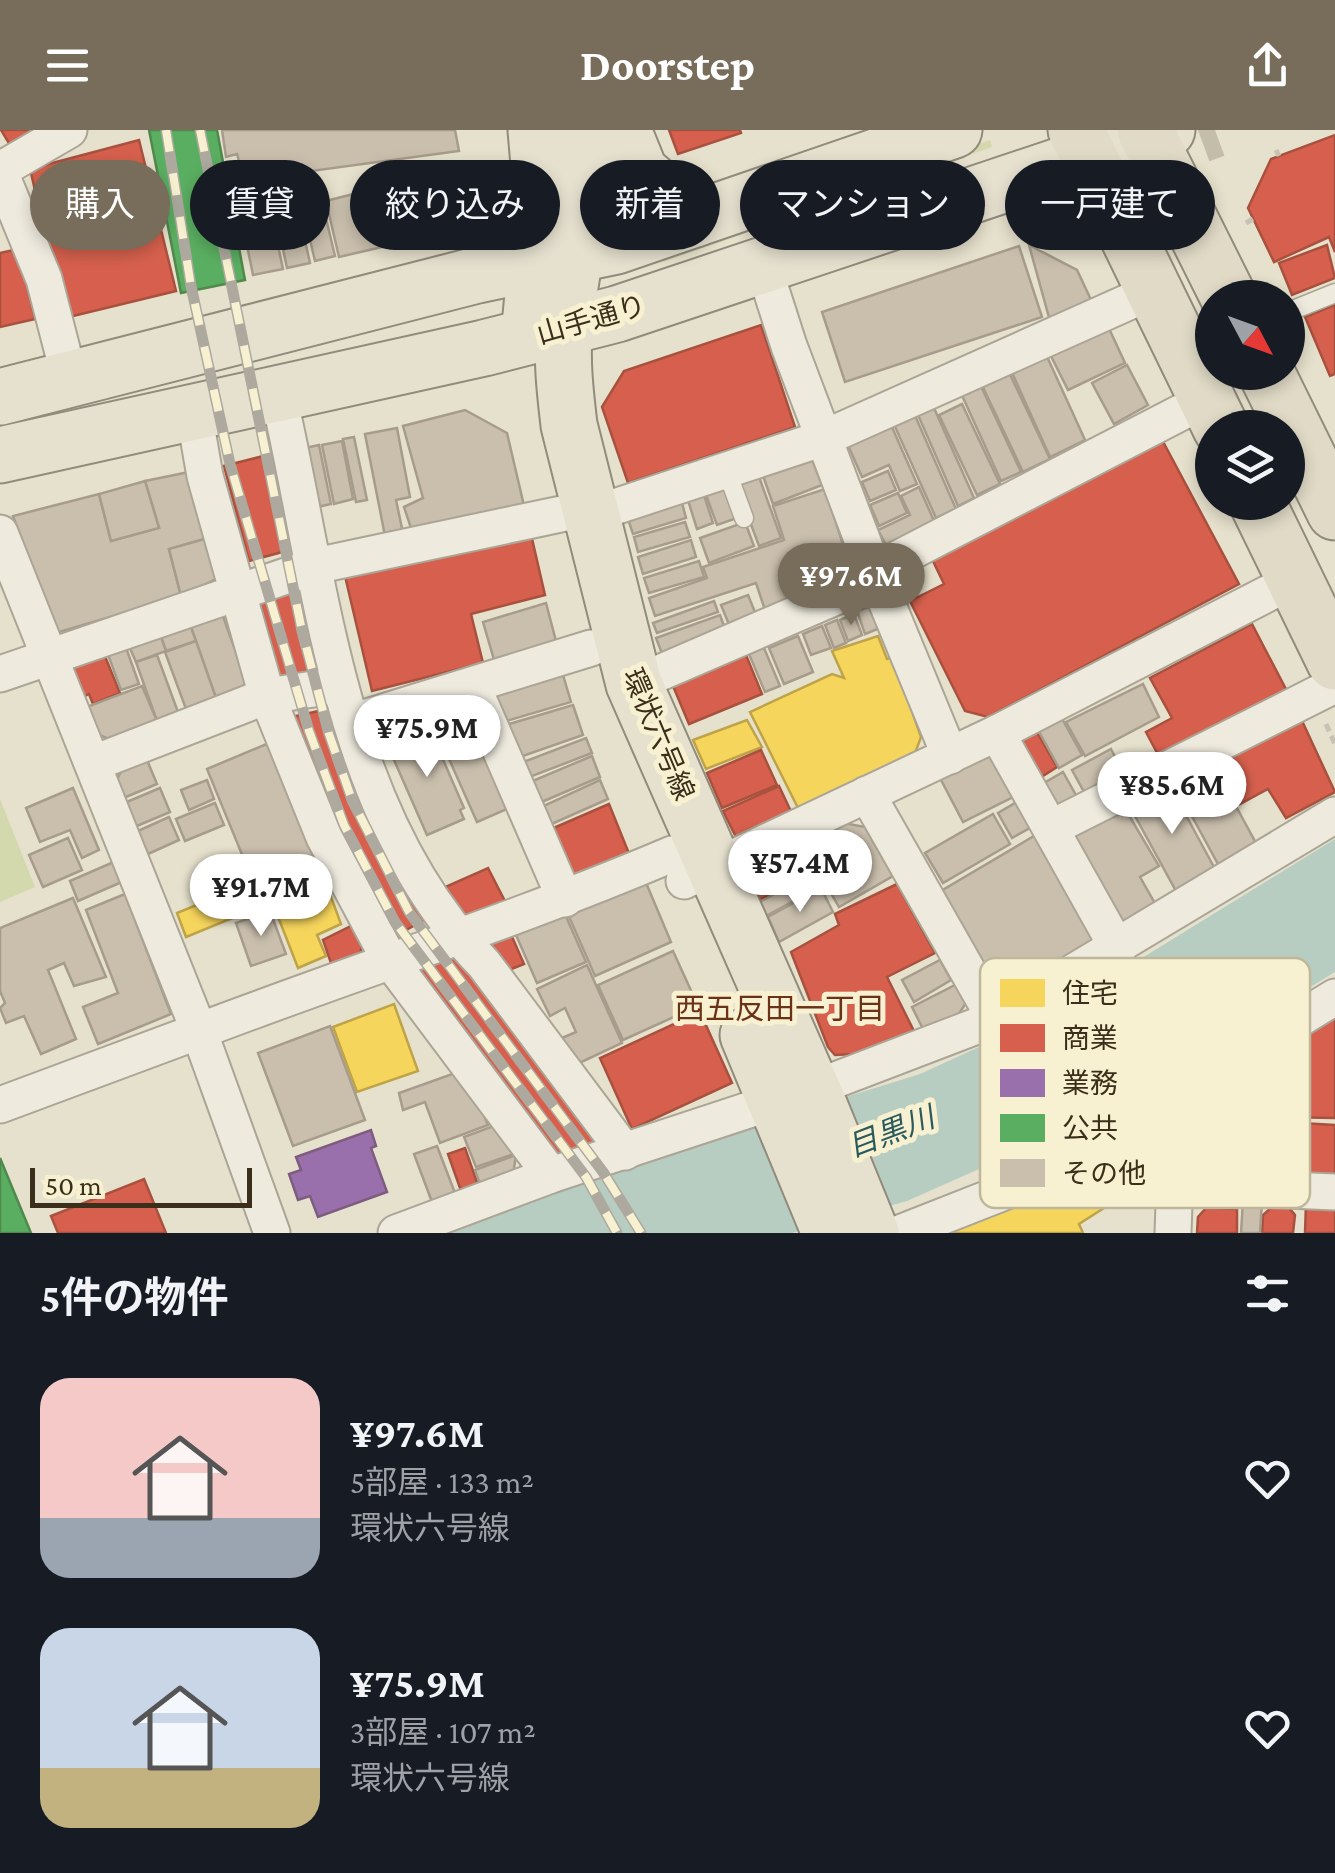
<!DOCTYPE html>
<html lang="ja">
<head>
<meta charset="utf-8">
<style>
  :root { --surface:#171b24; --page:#20242c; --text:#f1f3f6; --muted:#9ea1a6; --accent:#776d5a }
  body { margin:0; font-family:"Crimson Pro","Noto Sans JP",serif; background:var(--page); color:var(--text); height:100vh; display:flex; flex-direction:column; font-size:38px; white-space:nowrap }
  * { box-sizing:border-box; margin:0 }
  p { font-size:32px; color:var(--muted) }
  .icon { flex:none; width:55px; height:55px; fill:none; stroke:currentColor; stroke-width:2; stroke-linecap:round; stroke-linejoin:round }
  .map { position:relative; height:1103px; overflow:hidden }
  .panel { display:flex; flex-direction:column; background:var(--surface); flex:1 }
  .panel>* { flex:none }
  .top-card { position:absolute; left:30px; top:30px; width:1275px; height:90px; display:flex; gap:20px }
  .needle { width:65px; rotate:131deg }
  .fabs { position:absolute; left:1195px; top:150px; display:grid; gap:20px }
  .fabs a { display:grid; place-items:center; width:110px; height:110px; border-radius:50%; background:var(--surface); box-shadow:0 5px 15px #0003; font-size:50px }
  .scale { position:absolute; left:30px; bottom:25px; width:222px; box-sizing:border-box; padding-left:10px; border:5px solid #3b2f1c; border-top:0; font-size:28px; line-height:35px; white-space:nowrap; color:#3b2f1c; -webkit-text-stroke:8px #f8f1d1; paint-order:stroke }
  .price { position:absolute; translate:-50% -85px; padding:0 22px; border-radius:35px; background:#fff; color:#222; font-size:32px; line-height:65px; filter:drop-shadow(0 2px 5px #0008) }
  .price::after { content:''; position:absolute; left:50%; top:60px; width:30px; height:22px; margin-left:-15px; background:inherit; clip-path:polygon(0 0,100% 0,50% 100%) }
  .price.selected { background:var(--accent); color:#fff }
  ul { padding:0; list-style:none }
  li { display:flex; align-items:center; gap:30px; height:250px; padding:0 40px }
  li span { display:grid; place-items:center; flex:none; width:280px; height:200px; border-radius:30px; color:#555 }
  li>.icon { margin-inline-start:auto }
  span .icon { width:120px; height:120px; fill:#fffc; stroke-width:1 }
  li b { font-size:42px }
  h2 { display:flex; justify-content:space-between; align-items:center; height:120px; padding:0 40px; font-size:42px }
  .tag { padding:0 35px; border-radius:45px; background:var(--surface); box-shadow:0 5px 15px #0003; font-size:35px; line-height:90px }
  .tag.selected { background:var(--accent); color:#fff }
  header { display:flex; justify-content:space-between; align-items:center; height:130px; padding:0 40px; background:var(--accent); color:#fff; font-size:45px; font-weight:700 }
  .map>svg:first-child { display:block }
  .green { fill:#d3d8ad }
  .water { fill:#b8cdc2 }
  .homes { fill:#f6d55c; stroke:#bea349; stroke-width:2.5 }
  .shops { fill:#d6604d; stroke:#a8513e; stroke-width:2.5 }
  .offices { fill:#9970ab; stroke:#7d5c80; stroke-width:2.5 }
  .public { fill:#5aae61; stroke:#51884c; stroke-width:2.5 }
  .building { fill:#cabfad; stroke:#a79c8b; stroke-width:2.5 }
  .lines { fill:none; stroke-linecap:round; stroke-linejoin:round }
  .motorway-tunnel { stroke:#c4bda9; stroke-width:55; stroke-dasharray:55 28; stroke-linecap:butt }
  .service-casing { stroke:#aba596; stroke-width:21 }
  .minor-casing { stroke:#aba596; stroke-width:39 }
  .primary-casing { stroke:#918b7c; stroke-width:59 }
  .trunk-casing { stroke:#918b7c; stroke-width:59 }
  .path { stroke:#c7c2b5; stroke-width:5; stroke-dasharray:8 5; stroke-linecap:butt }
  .service { stroke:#eeeade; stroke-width:18 }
  .minor { stroke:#eeeade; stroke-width:35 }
  .primary { stroke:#e6e1cf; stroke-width:55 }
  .trunk { stroke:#e0dac6; stroke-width:55 }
  .rail-casing { stroke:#ada99e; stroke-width:11 }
  .rail { stroke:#f8f1d1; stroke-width:8; stroke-dasharray:22; stroke-linecap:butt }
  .labels { text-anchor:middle; stroke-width:10; stroke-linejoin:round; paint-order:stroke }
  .street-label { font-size:28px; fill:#3b2f1c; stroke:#f8f1d1 }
  .neighbourhood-label { font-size:30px; fill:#6b3218; stroke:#f8f1d1 }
  .water-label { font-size:30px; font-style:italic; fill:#2a5a5c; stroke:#f8f1d1 }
  .key { fill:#f8f1d1; stroke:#bfb79b; stroke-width:2.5 }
  .key-label { font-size:28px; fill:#3b2f1c }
</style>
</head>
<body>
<header><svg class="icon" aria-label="menu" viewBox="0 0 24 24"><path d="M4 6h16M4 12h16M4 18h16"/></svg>Doorstep<svg class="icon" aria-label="share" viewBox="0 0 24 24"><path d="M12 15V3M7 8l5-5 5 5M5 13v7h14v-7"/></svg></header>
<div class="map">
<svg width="1335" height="1103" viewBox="0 0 1335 1103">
  <rect width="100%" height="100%" fill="#e6e1cc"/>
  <g class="green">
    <path d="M990,10L992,17L663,132L661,123Z"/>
    <path d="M0,669L35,757L0,772Z"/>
  </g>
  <path class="water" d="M1335,709V842L1099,986L907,1071L792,1103H446L688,1016L920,944L1053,883Z"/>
  <g class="homes">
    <path d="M878,506L887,529L893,527L921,607L914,626L800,682L750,582L832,544L844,548L832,521Z"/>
    <path d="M747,590L762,617L706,639L693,610Z"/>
    <path d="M248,754L257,778L186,807L177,783Z"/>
    <path d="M327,756L341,794L317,805L326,826L298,838L275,779Z"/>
    <path d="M394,874L418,941L357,962L333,897Z"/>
    <path d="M1132,1000L1160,1017V1049L1148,1057L1145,1052L1079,1094L1083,1103H926Z"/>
  </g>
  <g class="shops">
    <path d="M1,0H33L10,15Z"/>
    <path d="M669,0H740L741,3L678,24Z"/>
    <path d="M1335,5V122L1329,107L1274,132L1248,78L1271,29Z"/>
    <path d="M139,10L155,75L44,98L30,39Z"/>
    <path d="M155,75L176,161L69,187L44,98Z"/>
    <path d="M1327,115L1335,148L1292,165L1279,133Z"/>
    <path d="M18,119L35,189L0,197V123Z"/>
    <path d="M1335,175V244L1330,246L1305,187Z"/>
    <path d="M761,195L795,297L628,353L602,277L624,241Z"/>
    <path d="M1160,306L1239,454L988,587L965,581L910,471L944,454L932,429Z"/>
    <path d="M275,323L297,418L249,431L224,336Z"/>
    <path d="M530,400L545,465L471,484L483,533L372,561L345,446Z"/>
    <path d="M304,454L323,537L281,549L258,466Z"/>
    <path d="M1252,494L1290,567L1163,634L1146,602L1172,588L1150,548Z"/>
    <path d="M102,519L120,563L93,574L89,564L77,570L70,529Z"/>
    <path d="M746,525L762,564L689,594L673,556Z"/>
    <path d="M332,578L430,787L393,807L334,700L292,587Z"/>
    <path d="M1297,580L1335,662L1286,688L1268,659L1240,674L1217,630Z"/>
    <path d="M1034,597L1057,637L1035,651L1011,610Z"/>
    <path d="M761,620L777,655L722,678L707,643Z"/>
    <path d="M779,656L795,690L741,717L723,681Z"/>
    <path d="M609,674L630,726L569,748L549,700Z"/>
    <path d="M802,714L815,739L760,770L747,741Z"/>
    <path d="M488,738L507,775L476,788L459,782L443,758Z"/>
    <path d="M897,754L935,823L887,847L914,901L855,924L835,925L828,917L791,822L839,795L835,784Z"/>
    <path d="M357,793L363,813L359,826L332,836L323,810Z"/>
    <path d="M509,800L524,834L499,844L487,828L492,808Z"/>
    <path d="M452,820L597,1013L554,1025L413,837Z"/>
    <path d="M700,882L732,953L632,999L600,928Z"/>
    <path d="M1335,885V988L1279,987L1278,1030L1246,1027L1251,938Z"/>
    <path d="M1284,992L1335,995V1050L1282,1047Z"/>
    <path d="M465,1018L478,1055L461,1061L448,1024Z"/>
    <path d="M144,1049L166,1103H58L51,1086Z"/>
    <path d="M1306,1073H1335V1103H1305Z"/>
    <path d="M1273,1076L1289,1078L1295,1085L1293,1103H1262L1263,1085Z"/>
    <path d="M1206,1078L1237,1079V1103H1197L1198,1087Z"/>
  </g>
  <path class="offices" d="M371,1000L376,1016L371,1018L387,1062L318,1087L310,1066L298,1070L289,1044L301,1040L296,1027Z"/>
  <g class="public">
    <path d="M149,0H217L245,150L181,163Z"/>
    <path d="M0,1028L31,1103H0Z"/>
  </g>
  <g class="building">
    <path d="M222,0H455L459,21L244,50L237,24L226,27Z"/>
    <path d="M318,55L335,126L315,131L298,59Z"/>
    <path d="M369,60L382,117L339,127L326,71Z"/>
    <path d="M294,62L310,133L287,138L272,67Z"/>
    <path d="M268,70L283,139L253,145L239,76Z"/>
    <path d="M1029,115L1077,140L1092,172L1050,191Z"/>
    <path d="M1019,116L1042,187L845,252L822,182Z"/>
    <path d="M1106,192L1125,233L1068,260L1048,220Z"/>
    <path d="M1044,220L1085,310L1050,327L1009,236Z"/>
    <path d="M1127,235L1148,275L1114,294L1092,253Z"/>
    <path d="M1007,238L1050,329L1023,342L980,251Z"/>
    <path d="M979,252L1021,342L1001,351L960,261Z"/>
    <path d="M962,274L1000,354L977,365L939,285Z"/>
    <path d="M934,278L974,368L958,376L918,285Z"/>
    <path d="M465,280L507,303L525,380L412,401L404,377L423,368L403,296Z"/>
    <path d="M913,281L956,379L936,388L892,290Z"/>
    <path d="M888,288L917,354L900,361L889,335L862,347L844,306Z"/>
    <path d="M397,298L410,367L396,370L403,403L385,406L365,304Z"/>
    <path d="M354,307L367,370L356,372L343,309Z"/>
    <path d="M342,311L353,369L334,374L322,315Z"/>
    <path d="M319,315L331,374L317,377L305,318Z"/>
    <path d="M810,324L822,355L773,374L762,343Z"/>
    <path d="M888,341L896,360L870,371L862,352Z"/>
    <path d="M189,342L208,408L169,419L181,466L56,503L13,386L99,364L111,411L159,398L145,351Z"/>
    <path d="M758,344L781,408L759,416L735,351Z"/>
    <path d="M145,351L159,398L111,411L99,364Z"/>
    <path d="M726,354L737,388L717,395L705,362Z"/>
    <path d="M919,357L935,393L886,415L878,400L910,385L901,366Z"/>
    <path d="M825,359L847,427L817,438L824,460L765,480L756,453L655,486L649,468L707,448L703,437L784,410L773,376Z"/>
    <path d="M703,362L713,393L697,399L687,367Z"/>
    <path d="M898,363L907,383L879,396L870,375Z"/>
    <path d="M681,369L686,388L633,404L627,386Z"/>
    <path d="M685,392L690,407L638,422L634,407Z"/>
    <path d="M745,392L754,416L709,433L700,408Z"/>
    <path d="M208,408L216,449L181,466L169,419Z"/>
    <path d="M691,410L696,427L643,444L638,427Z"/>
    <path d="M699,431L704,447L649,463L644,448Z"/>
    <path d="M748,465L757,487L730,497L721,475Z"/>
    <path d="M714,471L718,482L657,503L653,493Z"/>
    <path d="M546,473L557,515L495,533L483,492Z"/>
    <path d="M219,475L248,556L216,568L187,486Z"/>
    <path d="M872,476L880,498L865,504L857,481Z"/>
    <path d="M854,484L862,505L848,511L840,490Z"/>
    <path d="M720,485L726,502L663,526L656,508Z"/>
    <path d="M187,486L196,511L166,521L157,496Z"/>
    <path d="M837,490L846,513L834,518L825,495Z"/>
    <path d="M157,496L166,521L136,532L125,507Z"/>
    <path d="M822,496L831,518L811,525L803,504Z"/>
    <path d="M798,506L813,542L784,554L769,518Z"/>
    <path d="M196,511L216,568L186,579L165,522Z"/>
    <path d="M124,512L139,554L121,560L106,519Z"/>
    <path d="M764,518L780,556L765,562L749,524Z"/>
    <path d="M157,525L178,582L157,591L136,532Z"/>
    <path d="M563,545L571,572L503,592L495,565Z"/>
    <path d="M1143,554L1159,587L1085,626L1066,592Z"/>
    <path d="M142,556L157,591L109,609L92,602L84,578Z"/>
    <path d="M573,575L583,605L520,627L506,595Z"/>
    <path d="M472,581L514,676L477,692L434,595Z"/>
    <path d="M1060,585L1082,625L1059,638L1037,598Z"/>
    <path d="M428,595L464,678L460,680L464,689L427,705L387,614Z"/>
    <path d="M586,608L592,623L527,648L521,633Z"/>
    <path d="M269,613L323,745L261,771L207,639Z"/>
    <path d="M992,619L1017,665L963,692L939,646Z"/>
    <path d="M1111,619L1127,650L1089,671L1072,640Z"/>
    <path d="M592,626L600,647L537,674L528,653Z"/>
    <path d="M147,630L157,654L121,669L115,654L121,641Z"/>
    <path d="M1212,632L1257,715L1219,736L1174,653Z"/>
    <path d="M1063,642L1081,674L1058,688L1039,656Z"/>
    <path d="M207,650L214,669L189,680L181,660Z"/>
    <path d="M600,650L608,669L547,696L539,678Z"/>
    <path d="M1169,654L1215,739L1176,761L1129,675Z"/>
    <path d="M73,658L99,720L82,728L70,700L40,712L26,678Z"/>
    <path d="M160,658L170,682L132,698L122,674Z"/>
    <path d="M1020,670L1035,695L1012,708L998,683Z"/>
    <path d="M215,673L224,695L185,711L176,689Z"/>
    <path d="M1124,677L1159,736L1140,747L1156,775L1123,795L1071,708Z"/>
    <path d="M993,684L1010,714L943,753L925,723Z"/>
    <path d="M169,687L179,710L148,724L138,701Z"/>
    <path d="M844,693L865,697L893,746L839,777L816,737L842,723L830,701Z"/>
    <path d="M823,700L835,723L819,732L807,708Z"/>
    <path d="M1039,703L1101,808L1017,858L995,853L941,761Z"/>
    <path d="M68,708L82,740L43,757L29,725Z"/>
    <path d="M116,731L124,751L78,771L70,751Z"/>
    <path d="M814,742L821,756L766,786L760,772Z"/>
    <path d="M644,748L671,812L595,846L567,782Z"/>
    <path d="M821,758L833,782L779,812L768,787Z"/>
    <path d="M125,764L171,884L98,914L83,877L118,863L86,780Z"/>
    <path d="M73,768L106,847L74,856L64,833L48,840L76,909L41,924L24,886L6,893L0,878L5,873L0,861V798Z"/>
    <path d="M270,781L286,824L251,836L236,793Z"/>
    <path d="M565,784L586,832L537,853L516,805Z"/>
    <path d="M673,821L698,876L623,910L598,855Z"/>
    <path d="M940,830L951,850L914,872L902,850Z"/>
    <path d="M587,835L622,913L575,935L562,908L576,902L565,878L550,886L537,859Z"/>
    <path d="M957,854L966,873L954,891L926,905L912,877Z"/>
    <path d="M330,896L365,990L293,1016L258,923Z"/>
    <path d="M458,942L475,964L488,995L440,1013L425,972L403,980L399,963Z"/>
    <path d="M499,994L517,1023L476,1037L464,1007Z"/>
    <path d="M437,1016L455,1063L432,1072L414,1024Z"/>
    <path d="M516,1025L513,1045L481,1057L475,1040Z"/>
    <path d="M1243,1070L1262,1071L1260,1103H1241Z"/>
  </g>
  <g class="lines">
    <path class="motorway-tunnel" d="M1122,34L1215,0"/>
    <g class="service-casing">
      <g id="service">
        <path d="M1288,182L1335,163"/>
        <path d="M726,339L744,388"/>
      </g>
    </g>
    <g class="minor-casing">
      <g id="minor">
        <path d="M0,40L69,0"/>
        <path d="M0,42L44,149L70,250"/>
        <path d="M763,135L789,216L877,449L950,626"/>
        <path d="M278,263C323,457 338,685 484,834L625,1022"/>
        <path d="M194,283L205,346L267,566L324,707L389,829L551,1045"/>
        <path d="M590,385L824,308L1153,161"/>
        <path d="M0,403L199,901L0,975"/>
        <path d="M874,441L1207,269"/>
        <path d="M0,544L315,436L561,384"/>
        <path d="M634,554L877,449"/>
        <path d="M473,557L565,769"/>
        <path d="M351,592L591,518"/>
        <path d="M997,603L1118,819"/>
        <path d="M94,633L267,566L340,555"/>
        <path d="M867,664L995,889"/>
        <path d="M1053,697L1335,555"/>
        <path d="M684,751L997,603L1294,450"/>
        <path d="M812,959L995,889L1335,685"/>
        <path d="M1174,1055L1335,1062"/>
        <path d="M272,1103L199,901C357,841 517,790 672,724"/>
        <path d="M396,1103L551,1045L776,971"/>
        <path d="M900,1103L1040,1048L1335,867"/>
        <path d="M1173,1103L1178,960"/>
      </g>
    </g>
    <g class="primary-casing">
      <g id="primary">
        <path d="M581,0C591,66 572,128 565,193C561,227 565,261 569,295L634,554L816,968L871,1103"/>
        <path d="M623,0L640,42L695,89"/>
        <path d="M530,196L542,70L536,0"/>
        <path d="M0,267L477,145L616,116L954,0"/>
        <path d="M0,325L484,218L617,184L1167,0"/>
        <path d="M748,905L828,1098"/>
      </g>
    </g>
    <g class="trunk-casing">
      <g id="trunk">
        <path d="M1076,0L1221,298"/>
        <path d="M1145,0L1229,168"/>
        <path d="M1266,242L1335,382"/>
        <path d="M1257,372L1335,532"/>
      </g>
    </g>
    <g class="path">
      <path d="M1276,20L1279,26"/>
      <path d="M1246,93L1253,89"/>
      <path d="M1326,594L1335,614"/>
    </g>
    <use href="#service" class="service"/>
    <use href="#minor" class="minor"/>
    <use href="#primary" class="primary"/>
    <use href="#trunk" class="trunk"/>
    <g class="rail-casing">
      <g id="rail">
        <path d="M166,0L191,156L230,334L309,601L344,695L395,792L586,1047L617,1103"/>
        <path d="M200,0L302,501L329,604L352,670L409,782L603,1042L641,1103"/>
      </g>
    </g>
    <use href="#rail" class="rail"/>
  </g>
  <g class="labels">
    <g class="street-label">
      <text transform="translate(591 189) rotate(-16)" y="10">山手通り</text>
      <text transform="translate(659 604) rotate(67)" y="10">環状六号線</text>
    </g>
    <g class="neighbourhood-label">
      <text x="780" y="889">西五反田一丁目</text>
    </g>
    <g class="water-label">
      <text transform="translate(891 1002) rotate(-21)" y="10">目黒川</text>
    </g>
  </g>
  <rect x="980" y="828" width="330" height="250" rx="15" class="key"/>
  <rect x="1000" y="849" width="45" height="28" fill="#f6d55c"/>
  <rect x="1000" y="894" width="45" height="28" fill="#d6604d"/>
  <rect x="1000" y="939" width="45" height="28" fill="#9970ab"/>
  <rect x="1000" y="984" width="45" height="28" fill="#5aae61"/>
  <rect x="1000" y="1029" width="45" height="28" fill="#cabfad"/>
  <g class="key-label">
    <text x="1062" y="873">住宅</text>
    <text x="1062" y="918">商業</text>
    <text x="1062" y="963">業務</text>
    <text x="1062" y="1008">公共</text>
    <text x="1062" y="1053">その他</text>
  </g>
</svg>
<div class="fabs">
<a><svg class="needle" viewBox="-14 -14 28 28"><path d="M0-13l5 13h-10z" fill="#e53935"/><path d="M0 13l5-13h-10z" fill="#9ea1a6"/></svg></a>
<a><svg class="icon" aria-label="layers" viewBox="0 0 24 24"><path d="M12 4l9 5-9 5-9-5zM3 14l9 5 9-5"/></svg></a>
</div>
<div class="scale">50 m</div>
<b class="price selected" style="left:851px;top:498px">¥97.6M</b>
<b class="price" style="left:427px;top:650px">¥75.9M</b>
<b class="price" style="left:1172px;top:707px">¥85.6M</b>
<b class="price" style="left:800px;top:785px">¥57.4M</b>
<b class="price" style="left:261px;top:809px">¥91.7M</b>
<div class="top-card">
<a class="tag selected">購入</a>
<a class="tag">賃貸</a>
<a class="tag">絞り込み</a>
<a class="tag">新着</a>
<a class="tag">マンション</a>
<a class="tag">一戸建て</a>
</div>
</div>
<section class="panel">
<h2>5件の物件<svg class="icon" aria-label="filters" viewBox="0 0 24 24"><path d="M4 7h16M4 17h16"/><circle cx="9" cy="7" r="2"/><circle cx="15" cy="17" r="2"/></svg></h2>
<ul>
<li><span style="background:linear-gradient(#f6c9c9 70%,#9aa5b1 0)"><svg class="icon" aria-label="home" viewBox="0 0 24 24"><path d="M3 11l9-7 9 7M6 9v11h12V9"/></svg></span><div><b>¥97.6M</b><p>5部屋 · 133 m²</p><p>環状六号線</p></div><svg class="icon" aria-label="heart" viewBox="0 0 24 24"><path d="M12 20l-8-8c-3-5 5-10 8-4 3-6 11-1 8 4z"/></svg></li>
<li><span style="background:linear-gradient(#c9d6e8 70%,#c2b280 0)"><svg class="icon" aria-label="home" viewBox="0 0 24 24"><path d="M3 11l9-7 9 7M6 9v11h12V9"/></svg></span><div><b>¥75.9M</b><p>3部屋 · 107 m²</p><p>環状六号線</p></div><svg class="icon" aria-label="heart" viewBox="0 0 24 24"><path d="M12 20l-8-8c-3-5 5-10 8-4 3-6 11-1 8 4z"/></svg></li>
</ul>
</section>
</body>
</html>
